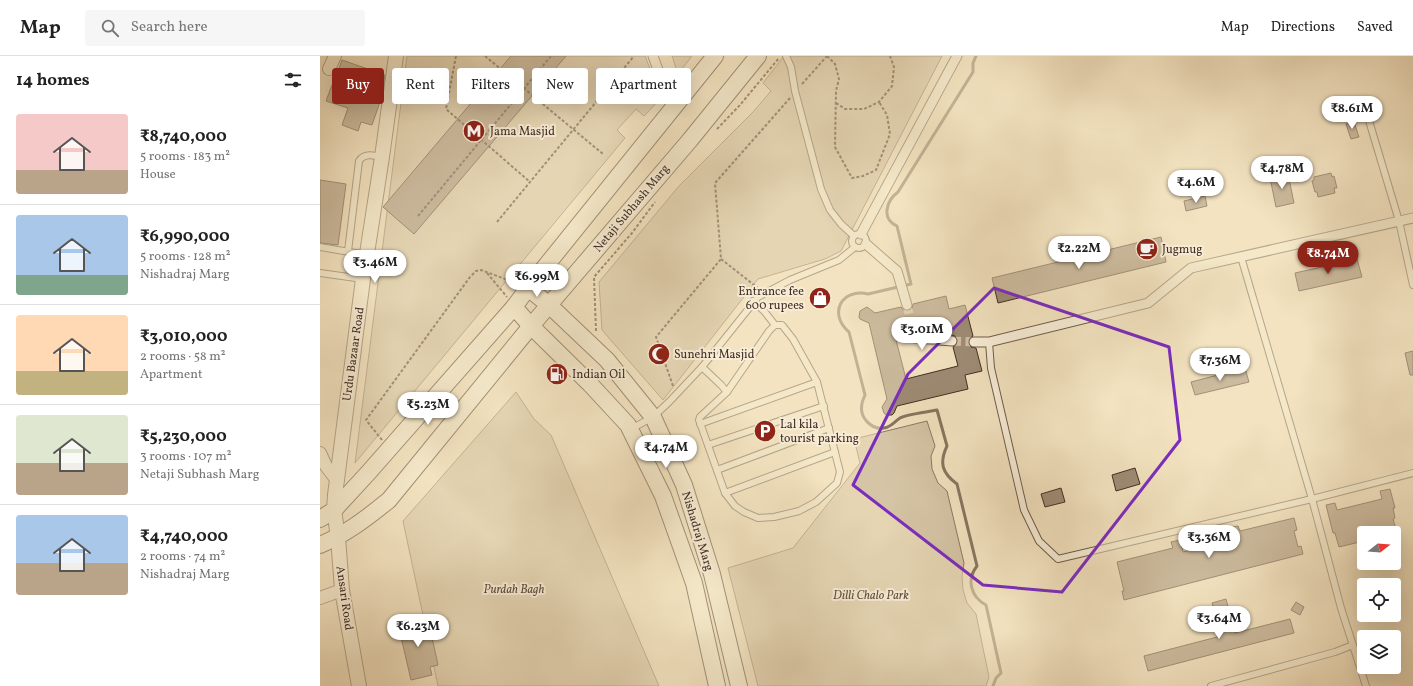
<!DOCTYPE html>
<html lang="en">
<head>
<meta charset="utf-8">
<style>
  :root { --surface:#fff; --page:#f6f6f6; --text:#222; --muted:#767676; --line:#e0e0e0; --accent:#8f2418 }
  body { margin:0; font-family:Vollkorn,serif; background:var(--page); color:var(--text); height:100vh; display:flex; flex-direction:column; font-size:15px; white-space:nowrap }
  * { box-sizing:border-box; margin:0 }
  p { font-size:13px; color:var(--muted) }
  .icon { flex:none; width:22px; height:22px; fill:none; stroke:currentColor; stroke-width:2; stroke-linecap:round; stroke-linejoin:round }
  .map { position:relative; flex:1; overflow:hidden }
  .details { display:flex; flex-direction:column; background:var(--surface); width:320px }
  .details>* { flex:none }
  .hud { position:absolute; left:12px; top:12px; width:380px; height:36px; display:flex; gap:8px }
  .needle { width:26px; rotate:73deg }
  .controls { position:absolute; left:1037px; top:470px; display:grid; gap:8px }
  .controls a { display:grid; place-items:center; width:44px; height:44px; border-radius:4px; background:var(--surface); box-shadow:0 4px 16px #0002; font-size:20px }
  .price { position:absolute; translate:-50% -34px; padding:0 9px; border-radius:14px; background:#fff; color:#222; font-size:13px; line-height:26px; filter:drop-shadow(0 1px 2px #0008) }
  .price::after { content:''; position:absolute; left:50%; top:24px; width:12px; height:9px; margin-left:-6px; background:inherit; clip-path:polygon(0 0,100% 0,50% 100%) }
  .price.on { background:var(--accent); color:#fff }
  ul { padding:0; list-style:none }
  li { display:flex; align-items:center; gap:12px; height:100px; padding:0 16px }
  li+li { border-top:1px solid var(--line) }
  li span { display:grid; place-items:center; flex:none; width:112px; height:80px; border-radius:4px; color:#555 }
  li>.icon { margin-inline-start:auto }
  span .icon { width:48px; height:48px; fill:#fffc; stroke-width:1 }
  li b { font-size:17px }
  h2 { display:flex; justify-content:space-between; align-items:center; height:48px; padding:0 16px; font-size:17px }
  .pill { padding:0 14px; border-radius:4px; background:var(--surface); box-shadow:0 4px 16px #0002; font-size:14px; line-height:36px }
  .pill.on { background:var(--accent); color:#fff }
  header { display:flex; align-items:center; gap:24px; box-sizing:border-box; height:56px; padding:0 20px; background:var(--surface); border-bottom:1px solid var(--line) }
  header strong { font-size:19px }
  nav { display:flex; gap:22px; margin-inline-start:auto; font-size:14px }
  .search { width:280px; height:36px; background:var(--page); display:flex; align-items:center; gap:10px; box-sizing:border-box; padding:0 14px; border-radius:4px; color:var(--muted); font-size:15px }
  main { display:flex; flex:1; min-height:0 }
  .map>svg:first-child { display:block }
  .green { fill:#d5c4a5; stroke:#8c7864 }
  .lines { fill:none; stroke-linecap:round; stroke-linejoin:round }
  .stream { stroke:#887561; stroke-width:3 }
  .building { fill:#9e8b75; stroke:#422c23; fill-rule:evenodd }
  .pedestrian-tunnel { stroke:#d0bea1; stroke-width:9; stroke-dasharray:9 4.5; stroke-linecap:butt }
  .service-casing { stroke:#6e5a4a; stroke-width:8 }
  .pedestrian-casing { stroke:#6e5a4a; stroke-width:11 }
  .minor-casing { stroke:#6e5a4a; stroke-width:14 }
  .tertiary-casing { stroke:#6e5a4a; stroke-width:16 }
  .secondary-casing { stroke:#422c23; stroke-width:18 }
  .path { stroke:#422c23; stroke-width:2; stroke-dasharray:3 2; stroke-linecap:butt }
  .service { stroke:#f7edd6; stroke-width:6 }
  .pedestrian { stroke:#f7edd6; stroke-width:9 }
  .minor { stroke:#f7edd6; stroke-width:12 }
  .tertiary { stroke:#f7edd6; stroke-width:14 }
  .secondary { stroke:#f7edd6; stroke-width:16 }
  .marked { fill:none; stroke:#7b2cbf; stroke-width:3; stroke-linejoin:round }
  .labels { text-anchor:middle; stroke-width:4; stroke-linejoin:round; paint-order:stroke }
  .poi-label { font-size:12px; fill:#422c23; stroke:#f7edd6; text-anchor:start }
  .street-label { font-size:12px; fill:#422c23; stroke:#f7edd6 }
  .park-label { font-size:12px; font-style:italic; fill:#5f4a3d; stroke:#f7edd6 }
</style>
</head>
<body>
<header>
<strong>Map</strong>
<div class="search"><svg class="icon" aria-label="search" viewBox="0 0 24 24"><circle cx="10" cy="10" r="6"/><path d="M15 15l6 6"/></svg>Search here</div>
<nav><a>Map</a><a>Directions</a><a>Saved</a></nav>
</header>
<main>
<section class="details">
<h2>14 homes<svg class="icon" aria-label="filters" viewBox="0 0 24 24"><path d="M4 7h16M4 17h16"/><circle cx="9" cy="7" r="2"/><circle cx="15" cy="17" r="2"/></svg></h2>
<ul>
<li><span style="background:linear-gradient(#f6c9c9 70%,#b9a48a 0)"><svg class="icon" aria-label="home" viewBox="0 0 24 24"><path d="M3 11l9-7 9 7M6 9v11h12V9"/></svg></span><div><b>₹8,740,000</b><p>5 rooms · 183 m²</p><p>House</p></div></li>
<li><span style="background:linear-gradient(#a9c7e8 75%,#7fa58c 0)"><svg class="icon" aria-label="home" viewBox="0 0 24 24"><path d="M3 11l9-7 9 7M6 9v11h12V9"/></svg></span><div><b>₹6,990,000</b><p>5 rooms · 128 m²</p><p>Nishadraj Marg</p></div></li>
<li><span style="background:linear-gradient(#ffd9b3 70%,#c2b280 0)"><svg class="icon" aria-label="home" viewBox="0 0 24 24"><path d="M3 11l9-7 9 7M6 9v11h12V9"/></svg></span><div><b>₹3,010,000</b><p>2 rooms · 58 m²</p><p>Apartment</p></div></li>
<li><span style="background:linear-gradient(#dfe7d0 60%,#b9a48a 0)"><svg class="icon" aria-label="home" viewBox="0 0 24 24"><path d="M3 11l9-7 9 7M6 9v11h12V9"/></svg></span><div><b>₹5,230,000</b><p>3 rooms · 107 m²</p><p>Netaji Subhash Marg</p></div></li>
<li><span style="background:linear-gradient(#a9c7e8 60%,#b9a48a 0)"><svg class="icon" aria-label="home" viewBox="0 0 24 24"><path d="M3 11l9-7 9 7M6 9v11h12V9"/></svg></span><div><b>₹4,740,000</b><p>2 rooms · 74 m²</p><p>Nishadraj Marg</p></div></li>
</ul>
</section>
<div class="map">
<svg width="1093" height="630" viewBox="0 0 1093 630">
  <rect width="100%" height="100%" fill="#f3e3c0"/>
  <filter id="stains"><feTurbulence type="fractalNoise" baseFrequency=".005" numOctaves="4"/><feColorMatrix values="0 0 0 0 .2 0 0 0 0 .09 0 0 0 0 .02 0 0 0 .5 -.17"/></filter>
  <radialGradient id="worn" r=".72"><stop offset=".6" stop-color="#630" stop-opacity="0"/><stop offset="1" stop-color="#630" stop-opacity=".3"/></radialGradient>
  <g class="green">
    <path d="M87,0H325L341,42L324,60L316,53L297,74L305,82L35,407Z"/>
    <path d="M352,0H372L358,18Z"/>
    <path d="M464,0H622L521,195L505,203L438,223L343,344L282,274L279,226L359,130L433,56L451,35L443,27Z"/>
    <path d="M196,336L214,363L231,379L339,630H118L83,465Z"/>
    <path d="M607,365L615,390L611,400L612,413L618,427L627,435L644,507L642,520L643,534L647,547L656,558L669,621L666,630H438L408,512L473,492L540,407L534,383Z"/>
  </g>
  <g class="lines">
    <path class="stream" d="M656,0L653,7V16L578,136C566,145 561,163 577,170L591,228L548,238C521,232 508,258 529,276L545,339C544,342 542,345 542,348C539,361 551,374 564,372C571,371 574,366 580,362C587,358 608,356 617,354L627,390C619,407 622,417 637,428L657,510C646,524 651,541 666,549L681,617L676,622L673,630"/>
  </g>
  <g class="building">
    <path d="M191,0H246L94,178L63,151Z"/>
    <path d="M22,4L65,19L62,40L52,69L41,66L38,75L22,69L28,52L6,45L12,29L13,30Z"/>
    <path d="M1034,66L1039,81L1031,83L1026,68Z"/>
    <path d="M1011,117L1012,121L1014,120L1017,132H1014L1015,137L998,141L997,136H995L992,125L994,124V121Z"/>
    <path d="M968,118L974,147L956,151L950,122Z"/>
    <path d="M0,124L26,128L18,189L0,187Z"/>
    <path d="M885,140L887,150L866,155L864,145Z"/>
    <path d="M841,181L846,206L678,247L672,222Z"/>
    <path d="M1037,203L1042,221L979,235L975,217Z"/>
    <path d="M626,240L629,253L645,249L653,280L649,283L648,286L651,291L656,292L662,315L645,319L648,333L577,350L574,357L572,359H566L564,357L562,351L567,343L549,267L540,263L539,261L540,255L545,252L547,251L555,257L581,251L583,254L588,255L592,253L593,248ZM627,263L631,279L635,280L638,283L637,288L633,291L638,310L586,323L574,276L586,273L588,267L591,265L596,266L598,270Z"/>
    <path d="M1093,295V319H1090L1085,297Z"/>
    <path d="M925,312L929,326L875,339L871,326Z"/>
    <path d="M815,412L820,428L796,435L792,419Z"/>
    <path d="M741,432L745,446L725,451L721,438Z"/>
    <path d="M1070,433L1075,452H1073L1075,462L1073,463L1077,477H1044V485L1019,491L1015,477H1013L1006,449L1015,447L1017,454L1062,443L1060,435Z"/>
    <path d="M974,462L977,474L974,475L978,491L981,490L983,498L804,544L802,535H804L797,506L853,492L851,486L860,484L863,496L911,484L908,472L918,470L920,475Z"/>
    <path d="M906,543L915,577L970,563L974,577L828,615L824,600L901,580L892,547Z"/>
    <path d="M976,546L984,551L980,559L971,554Z"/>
    <path d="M101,562L103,570L109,568L118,609L110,611L112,619L91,624L78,568Z"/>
  </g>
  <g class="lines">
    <g class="pedestrian-tunnel">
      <path d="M587,249L592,271"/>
      <path d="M632,285L654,286"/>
    </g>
    <g class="service-casing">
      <g id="service">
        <path d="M466,0L471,11L475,35L501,133L510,154L521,168L534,180"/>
        <path d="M1047,58L1079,165L1093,229"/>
        <circle cx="539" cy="185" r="7"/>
        <path d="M0,191L47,199"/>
        <path d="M28,195L39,105C44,97 53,99 62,101"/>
        <path d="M921,201L992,443L1021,552L1046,630"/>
        <path d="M0,217L43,223"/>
        <path d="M433,245L444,255L455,269H462L473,283L497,326L520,416L517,427L496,446L479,455L454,461L438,462L424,456L415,450L405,437L379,364L380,361L407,336L449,275L455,269"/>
        <path d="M669,286L671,312L704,454L719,485L738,503L992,443L1093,417"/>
        <path d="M382,311L401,329L407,336"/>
        <path d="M380,368L497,326"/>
        <path d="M311,373L333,361L349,346L382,311L438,241L470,224L519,204L535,191"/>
        <path d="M388,389L504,350"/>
        <path d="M397,414L509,372"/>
        <path d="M405,437L515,396"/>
        <path d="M891,630L1015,596L1033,589"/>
      </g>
    </g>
    <g class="pedestrian-casing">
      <g id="pedestrian">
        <path d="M333,0L352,52"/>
        <path d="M541,178L637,0"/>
        <path d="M546,188L577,215L587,249"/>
        <path d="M592,271L595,282L632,285"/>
        <path d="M654,286H669L828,247L871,212L1093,162"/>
      </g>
    </g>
    <g class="minor-casing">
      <g id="minor">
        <path d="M9,13L15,0"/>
        <path d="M0,397L6,410L16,423"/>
        <path d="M0,542L22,534"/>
      </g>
    </g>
    <g class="tertiary-casing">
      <path id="tertiary" d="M39,630L22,534L18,481L14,454L15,439L43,223L62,101L76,0"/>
    </g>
    <g class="secondary-casing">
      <g id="secondary">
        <path d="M208,232L229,249L287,304L333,361L364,429L392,518L419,630"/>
        <path d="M194,251L211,270L270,328L308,369L343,440L374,527L397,630"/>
        <path d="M0,463L14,454L48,417L194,251L208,232L395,0"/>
        <path d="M0,489C26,478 47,462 69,444L211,270L370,84L438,0"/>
      </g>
    </g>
    <g class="path">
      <path d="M136,0L126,53L210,126"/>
      <path d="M165,0L283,98"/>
      <path d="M507,0L515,8L519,23L516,35L515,91L532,122L543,120L556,114L570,78L567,59L559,46"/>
      <path d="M482,28L507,0"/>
      <path d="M516,47L525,53H544L559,46L572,30L574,11L570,0"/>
      <path d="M397,73L420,49L459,2"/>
      <path d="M98,160L231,0"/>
      <path d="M177,166L314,0"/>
      <path d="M401,203L438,232"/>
      <path d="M167,217L187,241"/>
      <path d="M276,275L274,221L312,177L335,146"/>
      <path d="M353,330L336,281L401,203L395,127L470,42"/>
      <path d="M62,384L46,364L150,221L156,215L161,214L196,227"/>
    </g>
    <use href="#service" class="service"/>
    <use href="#pedestrian" class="pedestrian"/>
    <use href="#minor" class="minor"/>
    <use href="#tertiary" class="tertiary"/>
    <use href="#secondary" class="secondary"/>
  </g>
  <path d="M0 0H1093V630H0ZM674,232L849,291L860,384L742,536L663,529L533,429L588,318Z" fill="#f3e3c0" fill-opacity=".55" fill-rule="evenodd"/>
  <path class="marked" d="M674,232L849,291L860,384L742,536L663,529L533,429L588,318Z"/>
  <defs>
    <g id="metro-disc" transform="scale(1.15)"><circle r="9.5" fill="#8f2418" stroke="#f7edd6"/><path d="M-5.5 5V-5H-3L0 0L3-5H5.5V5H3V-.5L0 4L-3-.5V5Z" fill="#fff"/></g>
    <g id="cafe-disc" transform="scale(1.15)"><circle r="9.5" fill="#8f2418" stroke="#f7edd6"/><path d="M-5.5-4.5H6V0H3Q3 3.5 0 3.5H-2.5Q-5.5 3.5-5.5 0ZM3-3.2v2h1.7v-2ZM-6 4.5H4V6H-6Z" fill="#fff"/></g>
    <g id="shop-disc" transform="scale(1.15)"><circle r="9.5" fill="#8f2418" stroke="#f7edd6"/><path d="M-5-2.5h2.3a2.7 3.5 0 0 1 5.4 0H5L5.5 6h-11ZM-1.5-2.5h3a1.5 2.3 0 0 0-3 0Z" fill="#fff"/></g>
    <g id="mosque-disc" transform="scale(1.15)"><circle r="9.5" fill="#8f2418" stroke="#f7edd6"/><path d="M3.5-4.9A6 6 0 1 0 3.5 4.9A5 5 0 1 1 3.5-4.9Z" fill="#fff"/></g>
    <g id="fuel-disc" transform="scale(1.15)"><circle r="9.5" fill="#8f2418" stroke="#f7edd6"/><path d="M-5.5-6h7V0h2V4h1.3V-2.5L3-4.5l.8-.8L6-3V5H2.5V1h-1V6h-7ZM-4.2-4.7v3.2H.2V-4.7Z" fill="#fff"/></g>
    <g id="parking-disc" transform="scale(1.15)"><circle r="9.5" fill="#8f2418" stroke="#f7edd6"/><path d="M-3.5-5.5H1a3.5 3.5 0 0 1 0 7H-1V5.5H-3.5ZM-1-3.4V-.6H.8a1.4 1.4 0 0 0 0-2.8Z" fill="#fff"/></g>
  </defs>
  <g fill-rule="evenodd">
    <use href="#metro-disc" x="154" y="75"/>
    <use href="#cafe-disc" x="827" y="193"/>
    <use href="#shop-disc" x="500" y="242"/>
    <use href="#mosque-disc" x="339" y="298"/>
    <use href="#fuel-disc" x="237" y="318"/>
    <use href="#parking-disc" x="445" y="375"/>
  </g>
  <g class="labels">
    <g class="poi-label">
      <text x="170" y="79">Jama Masjid</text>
      <text x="842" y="197">Jugmug</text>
      <text x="484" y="239" text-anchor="end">Entrance fee<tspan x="484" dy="14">600 rupees</tspan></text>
      <text x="354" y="302">Sunehri Masjid</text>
      <text x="252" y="322">Indian Oil</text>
      <text x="460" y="372">Lal kila<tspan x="460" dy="14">tourist parking</tspan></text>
    </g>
    <g class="street-label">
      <text transform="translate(311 152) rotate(-50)" y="4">Netaji Subhash Marg</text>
      <text transform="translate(33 298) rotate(-82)" y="4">Urdu Bazaar Road</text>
      <text transform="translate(378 475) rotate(73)" y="4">Nishadraj Marg</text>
      <text transform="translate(25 542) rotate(82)" y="4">Ansari Road</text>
    </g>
    <g class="park-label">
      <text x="194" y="537">Purdah Bagh</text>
      <text x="551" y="543">Dilli Chalo Park</text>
    </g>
  </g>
  <rect width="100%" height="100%" filter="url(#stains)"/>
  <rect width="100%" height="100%" fill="url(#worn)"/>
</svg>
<div class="controls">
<a><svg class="needle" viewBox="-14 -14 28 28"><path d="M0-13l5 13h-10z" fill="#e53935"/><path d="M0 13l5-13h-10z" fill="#767676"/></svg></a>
<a><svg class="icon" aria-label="locate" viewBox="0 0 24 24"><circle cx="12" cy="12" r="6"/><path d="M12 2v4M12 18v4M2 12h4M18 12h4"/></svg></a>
<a><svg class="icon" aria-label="layers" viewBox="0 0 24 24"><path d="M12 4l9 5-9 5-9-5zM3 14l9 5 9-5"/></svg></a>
</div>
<b class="price" style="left:1032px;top:74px">₹8.61M</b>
<b class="price" style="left:962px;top:134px">₹4.78M</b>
<b class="price" style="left:876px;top:148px">₹4.6M</b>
<b class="price" style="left:759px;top:214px">₹2.22M</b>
<b class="price on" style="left:1008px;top:219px">₹8.74M</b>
<b class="price" style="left:55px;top:228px">₹3.46M</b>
<b class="price" style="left:217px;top:242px">₹6.99M</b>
<b class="price" style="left:602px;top:295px">₹3.01M</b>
<b class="price" style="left:900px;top:326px">₹7.36M</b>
<b class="price" style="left:108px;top:370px">₹5.23M</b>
<b class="price" style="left:346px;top:413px">₹4.74M</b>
<b class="price" style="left:889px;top:503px">₹3.36M</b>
<b class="price" style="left:899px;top:584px">₹3.64M</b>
<b class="price" style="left:98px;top:592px">₹6.23M</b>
<div class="hud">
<a class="pill on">Buy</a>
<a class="pill">Rent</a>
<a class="pill">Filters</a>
<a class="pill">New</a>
<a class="pill">Apartment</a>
</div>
</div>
</main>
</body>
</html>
